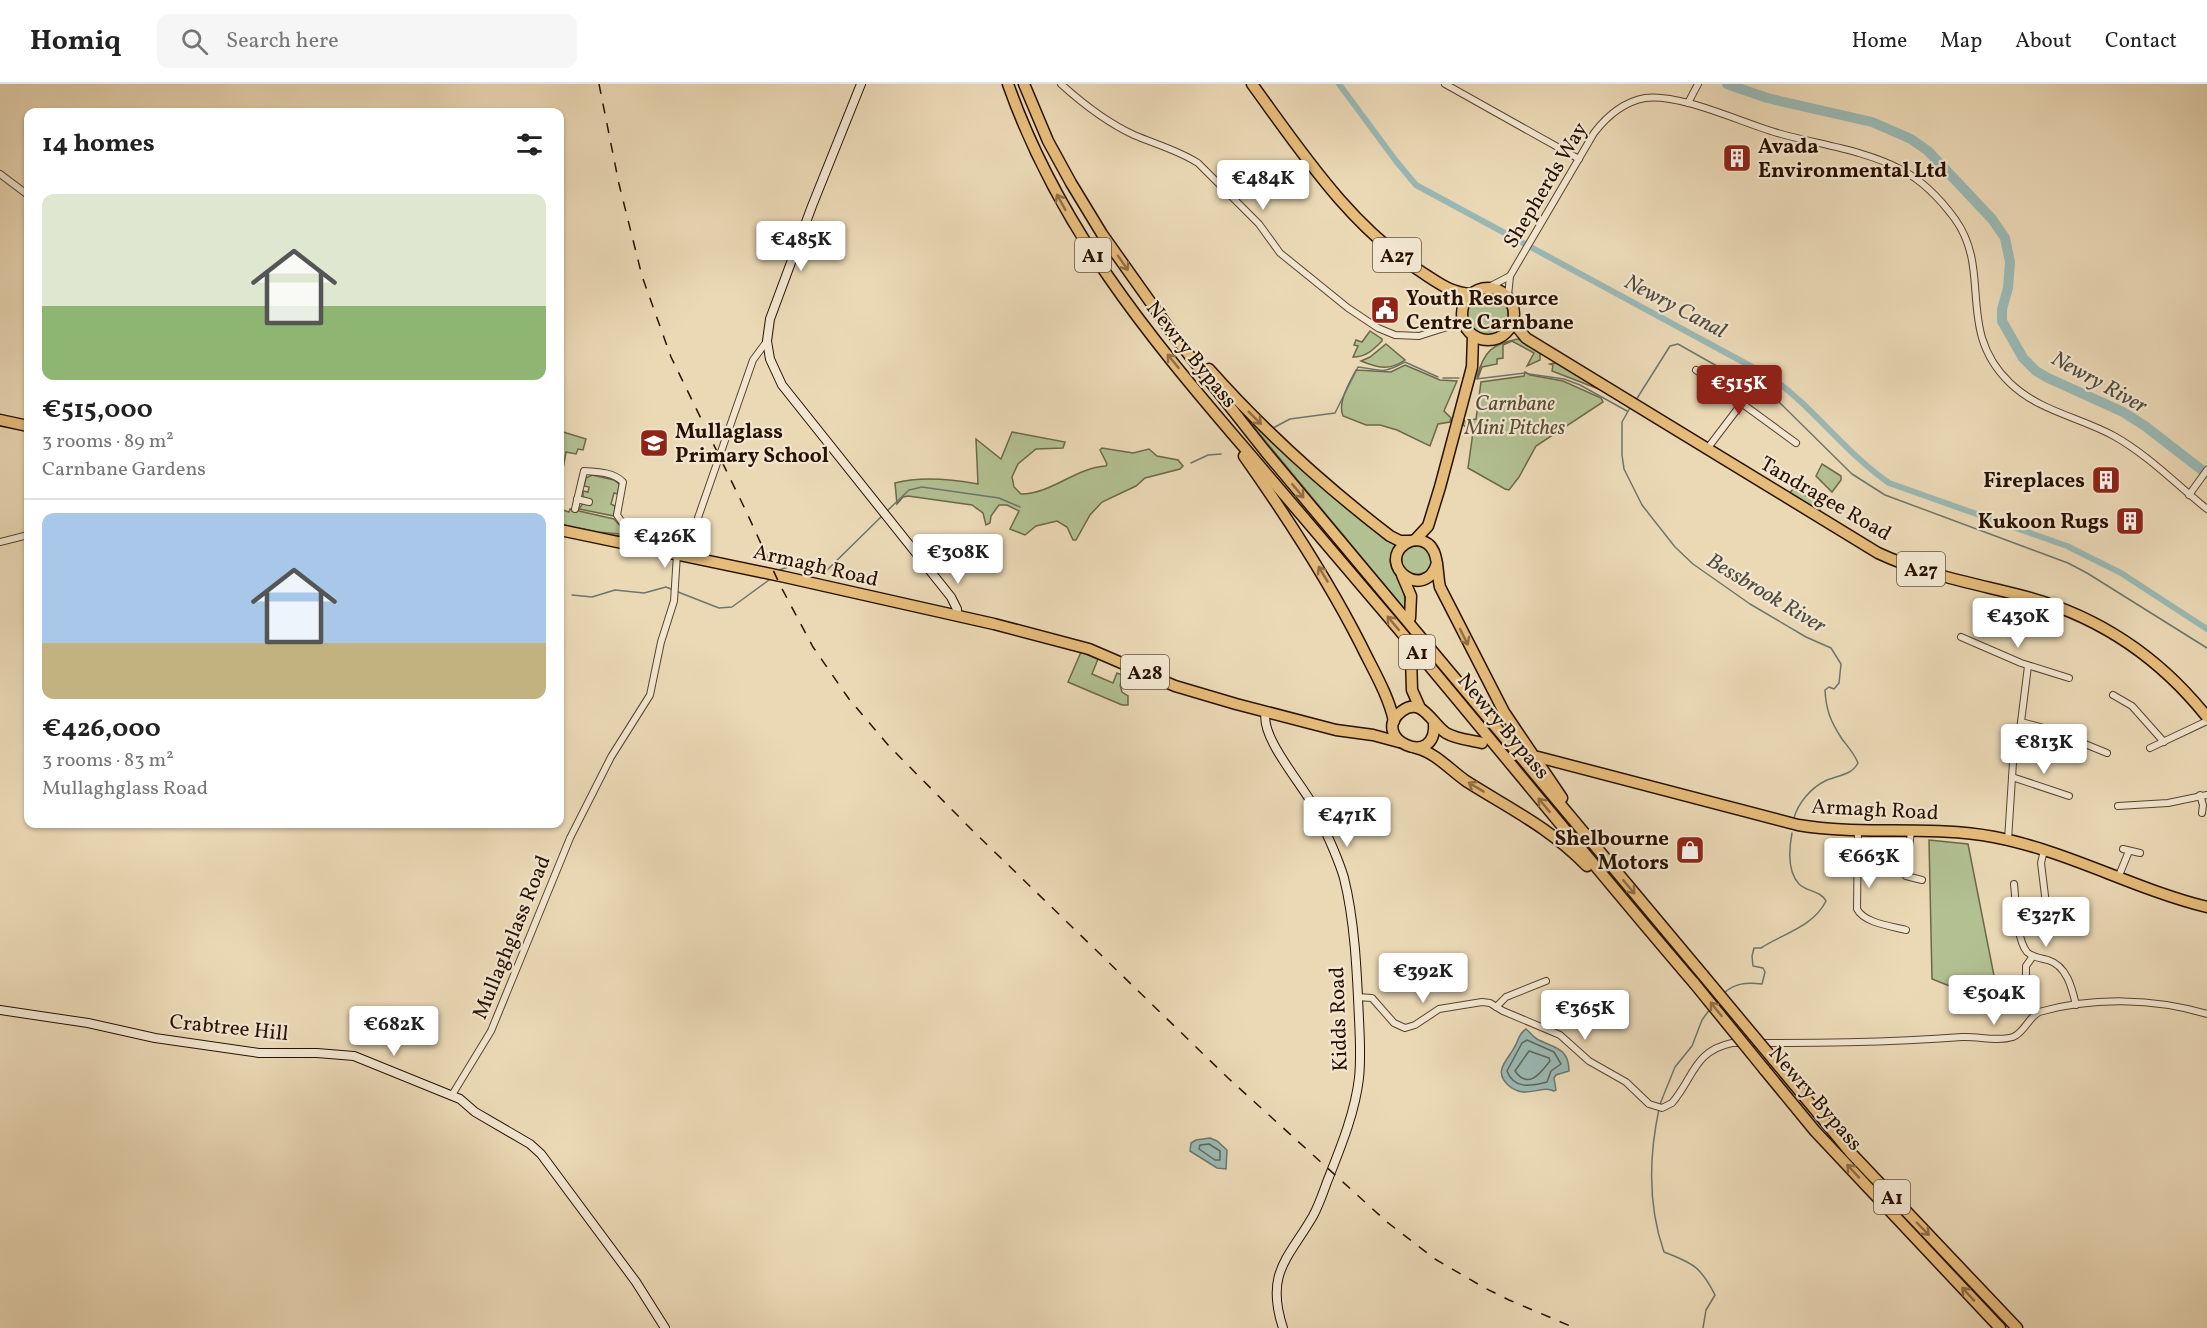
<!DOCTYPE html>
<html lang="en">
<head>
<meta charset="utf-8">
<style>
  :root { --surface:#fff; --page:#f6f6f6; --text:#222; --muted:#767676; --line:#e0e0e0; --accent:#8f2418 }
  body { margin:0; font-family:Vollkorn,serif; background:var(--page); color:var(--text); height:100vh; display:flex; flex-direction:column; font-size:22px; white-space:nowrap }
  * { box-sizing:border-box; margin:0 }
  p { font-size:20px; color:var(--muted) }
  .icon { flex:none; width:33px; height:33px; fill:none; stroke:currentColor; stroke-width:2; stroke-linecap:round; stroke-linejoin:round }
  .map { position:relative; flex:1; overflow:hidden }
  .drawer { position:absolute; left:24px; top:24px; width:540px; height:720px; display:flex; flex-direction:column; background:var(--surface); border-radius:12px; box-shadow:0 2px 4px #0004 }
  .drawer>* { flex:none }
  .price { position:absolute; translate:-50% -51px; padding:0 14px; border-radius:6px; background:#fff; color:#222; font-size:20px; line-height:39px; filter:drop-shadow(0 2px 3px #0008) }
  .price::after { content:''; position:absolute; left:50%; top:36px; width:18px; height:14px; margin-left:-9px; background:inherit; clip-path:polygon(0 0,100% 0,50% 100%) }
  .price.selected { background:var(--accent); color:#fff }
  ul { padding:0; list-style:none }
  li { display:grid; align-content:center; gap:12px; height:318px; padding:0 18px }
  li+li { border-top:2px solid var(--line) }
  li span { display:grid; place-items:center; height:186px; border-radius:12px; color:#555 }
  li>.icon { margin-inline-start:auto }
  span .icon { width:108px; height:108px; fill:#fffc; stroke-width:1 }
  li b { font-size:26px }
  h2 { display:flex; justify-content:space-between; align-items:center; height:72px; padding:0 18px; font-size:26px }
  header { display:flex; align-items:center; gap:36px; box-sizing:border-box; height:84px; padding:0 30px; background:var(--surface); border-bottom:2px solid var(--line) }
  header strong { font-size:28px }
  nav { display:flex; gap:33px; margin-inline-start:auto; font-size:21px }
  .search { width:420px; height:54px; background:var(--page); display:flex; align-items:center; gap:15px; box-sizing:border-box; padding:0 21px; border-radius:12px; color:var(--muted); font-size:22px }
  .map>svg:first-child { display:block }
  .green { fill:#b2c092; stroke:#6c6849; stroke-width:1.5 }
  .water { fill:#9ab9b5; stroke:#6c766d; stroke-width:1.5 }
  .lines { fill:none; stroke-linecap:round; stroke-linejoin:round }
  .shore { stroke:#60655a; stroke-width:1.5 }
  .stream { stroke:#6c766d; stroke-width:1.5 }
  .canal { stroke:#9ab9b5; stroke-width:6 }
  .river { stroke:#9ab9b5; stroke-width:10 }
  .street-casing { stroke:#58432e; stroke-width:8 }
  .secondary-casing { stroke:#271100; stroke-width:10 }
  .highway-casing { stroke:#271100; stroke-width:13 }
  .street { stroke:#f2e6d0; stroke-width:6 }
  .secondary { stroke:#f2e6d0; stroke-width:8 }
  .highway { stroke:#e6bc7b; stroke-width:10 }
  .rail { stroke:#271100; stroke-width:1.5; stroke-dasharray:10 10; stroke-linecap:butt }
  .highway-bridge-casing { stroke:#271100; stroke-width:13; stroke-linecap:butt }
  .highway-bridge { stroke:#e6bc7b; stroke-width:10 }
  .oneway { stroke:#906f44 }
  .labels { text-anchor:middle; stroke-width:4.5; stroke-linejoin:round; paint-order:stroke }
  .shield { fill:#f2e6d0; stroke:#64513e; stroke-width:1.5 }
  .shield-label { font-size:20px; font-weight:bold; fill:#271100 }
  .poi-label { font-size:21px; font-weight:bold; fill:#271100; stroke:#f2e6d0; text-anchor:start }
  .street-label { font-size:21px; fill:#271100; stroke:#f2e6d0 }
  .park-label { font-size:21px; font-style:italic; fill:#584e33; stroke:#f2e6d0 }
  .water-label { font-size:22px; font-style:italic; fill:#4f4c3f; stroke:#f2e6d0 }
</style>
</head>
<body>
<header>
<strong>Homiq</strong>
<div class="search"><svg class="icon" aria-label="search" viewBox="0 0 24 24"><circle cx="10" cy="10" r="6"/><path d="M15 15l6 6"/></svg>Search here</div>
<nav><a>Home</a><a>Map</a><a>About</a><a>Contact</a></nav>
</header>
<div class="map">
<svg width="2207" height="1244" viewBox="0 0 2207 1244">
  <rect width="100%" height="100%" fill="#ebd9b6"/>
  <filter id="stains"><feTurbulence type="fractalNoise" baseFrequency=".00333" numOctaves="4"/><feColorMatrix values="0 0 0 0 .2 0 0 0 0 .09 0 0 0 0 .02 0 0 0 .5 -.17"/></filter>
  <radialGradient id="worn" r=".72"><stop offset=".6" stop-color="#630" stop-opacity="0"/><stop offset="1" stop-color="#630" stop-opacity=".3"/></radialGradient>
  <g class="green">
    <circle cx="1487" cy="230" r="21"/>
    <path d="M1370,247L1382,255V257C1373,266 1366,273 1353,273L1358,262L1354,261L1356,256L1362,258Z"/>
    <path d="M1518,255L1540,269V276L1527,282L1534,269L1512,257L1503,261V274L1497,275V280L1482,283L1478,294L1477,293C1484,267 1492,260 1518,255Z"/>
    <path d="M1386,260L1405,276C1389,287 1378,284 1361,277L1370,273Z"/>
    <path d="M1554,279L1560,280L1609,309L1552,287L1553,281L1550,280Z"/>
    <path d="M1405,281L1440,296L1457,297L1444,327L1451,334L1450,338L1438,340L1430,362L1397,346L1380,341H1366L1343,332C1337,318 1350,298 1356,286L1391,288Z"/>
    <path d="M1525,288L1530,291L1563,297L1601,314L1603,318L1536,362L1519,393L1509,406L1505,405L1468,384L1473,348L1463,341L1464,337L1476,335L1481,298L1524,292Z"/>
    <path d="M1228,312L1393,458L1395,461C1384,486 1395,483 1402,502C1405,509 1405,519 1406,527Z"/>
    <path d="M560,347L586,355L583,366L578,365L576,370L566,368L560,401Z"/>
    <path d="M1012,348L1065,358L1063,364L1036,365L1018,380L1012,393L1014,403L1021,410C1051,410 1075,384 1106,382L1107,380L1100,366L1102,364L1133,369L1149,365L1157,372L1178,376L1183,382L1180,385L1145,394L1136,402L1102,418L1090,431L1076,456H1073L1067,443L1057,437L1036,442L1025,451L1010,445L1019,427L1007,421H999L991,432L990,439L986,441L983,429L972,421L908,412L903,413L897,420L895,399C921,392 951,395 978,400L976,355L1001,375Z"/>
    <path d="M1822,380L1841,392V396L1832,408L1816,392Z"/>
    <path d="M592,391L614,396L619,400L618,410L614,409L611,420L615,422L614,432L579,425L583,419L590,421L591,416L583,413V407L588,408L589,403L584,402L586,394Z"/>
    <path d="M1796,401L1801,404L1799,408L1823,421L1819,427L1789,410Z"/>
    <path d="M560,425L569,428L570,425L614,435L621,443L629,445L688,449L685,456L598,448L560,440Z"/>
    <path d="M594,449L685,459L672,465Z"/>
    <path d="M1416,459L1433,469L1431,485C1414,496 1397,490 1403,468Z"/>
    <path d="M1081,568L1098,575L1092,590L1113,599L1117,589L1124,592L1120,601L1122,608L1128,612V621H1122L1068,598Z"/>
    <path d="M1929,756L1968,760L2000,922L1932,895Z"/>
  </g>
  <g class="water">
    <path d="M1526,945C1530,948 1532,952 1537,955C1553,964 1569,963 1569,987L1556,991L1554,994L1556,1006L1554,1007C1540,1000 1526,1017 1508,1001C1493,987 1507,977 1514,964C1519,956 1518,950 1526,945Z"/>
    <path d="M1210,1054L1217,1057L1227,1066L1226,1085L1217,1084L1190,1067L1191,1059L1196,1056Z"/>
  </g>
  <g class="lines">
    <g class="shore">
      <path d="M1527,956L1554,968L1561,980L1551,987L1547,998C1532,1002 1514,1006 1507,987L1522,959Z"/>
      <path d="M1529,967L1549,974L1550,977C1542,987 1529,1007 1515,987Z"/>
      <path d="M1209,1060L1220,1067V1076H1215L1199,1065L1200,1061Z"/>
    </g>
    <g class="stream">
      <path d="M1529,290L1564,295L1580,301L1627,327"/>
      <path d="M1443,294H1459"/>
      <path d="M1476,295L1525,289"/>
      <path d="M1636,316L1670,262L1678,260L1777,316L1852,390L1885,411L2068,479L2087,489L2207,564"/>
      <path d="M1631,322L1622,338V371L1624,385L1642,421L1675,463L1693,480L1750,520L1806,553L1831,564L1841,580L1839,599L1834,605L1829,603L1825,606C1826,627 1831,638 1842,655C1848,663 1854,669 1858,679C1851,692 1837,691 1825,697C1811,704 1798,719 1794,734"/>
      <path d="M1273,344L1290,335L1335,329L1358,283C1384,286 1380,291 1405,278L1438,293"/>
      <path d="M1191,379L1208,371L1221,370"/>
      <path d="M886,428L909,406L922,403L999,414L1020,423"/>
      <path d="M779,486L795,481L824,489L883,431"/>
      <path d="M678,508L719,524L732,523L769,496"/>
      <path d="M572,511L592,513L615,506L644,509L666,503L671,505"/>
      <path d="M1723,910C1734,899 1747,898 1762,900L1765,888L1763,884L1753,882L1752,872L1754,864H1761C1784,849 1813,843 1826,817C1820,806 1807,808 1799,800C1787,787 1789,765 1792,749"/>
      <path d="M1660,1020L1675,983L1692,962L1702,936L1710,925"/>
      <path d="M1659,1025C1649,1072 1648,1122 1664,1168C1693,1179 1701,1183 1715,1211L1706,1226L1703,1244"/>
    </g>
    <path class="canal" d="M1339,0L1396,77L1416,101L1769,292C1813,322 1844,368 1889,399L2067,462L2121,489L2207,545"/>
    <path class="river" d="M1727,0L1767,14L1872,38L1911,55L1928,67L1992,135L2005,154L2010,178L2008,204L2002,225V237L2023,274L2036,287L2048,294L2123,328L2145,342L2207,390"/>
    <g class="street-casing">
      <g id="street">
        <path d="M1061,0C1082,19 1108,39 1134,51C1155,60 1178,66 1198,79L1259,140L1280,169L1348,224L1378,244L1395,251L1419,252L1463,238"/>
        <path d="M1445,0L1579,75"/>
        <path d="M1688,19L1698,0"/>
        <path d="M0,90L28,111"/>
        <path d="M1487,204L1510,192"/>
        <path d="M1508,212L1510,192L1594,49C1607,32 1623,18 1645,14C1681,9 1744,40 1781,50C1821,61 1865,66 1902,86C1923,97 1941,116 1955,135C1993,188 1955,246 2010,299C2039,327 2079,333 2114,352C2148,371 2177,401 2207,425"/>
        <path d="M1696,286L1796,359"/>
        <path d="M1707,365L1742,319"/>
        <path d="M2189,411L2207,386"/>
        <path d="M577,415L589,418"/>
        <path d="M575,425L584,387C598,388 613,388 623,398L617,431L622,438L693,444"/>
        <path d="M0,458L28,451"/>
        <path d="M685,471L753,276L767,257"/>
        <path d="M1961,553L2021,579L2069,594"/>
        <path d="M2113,611L2132,622L2164,658"/>
        <path d="M2021,638L2048,645L2107,669"/>
        <path d="M2150,664L2207,637"/>
        <path d="M2012,693L2069,712"/>
        <path d="M2200,711L2203,721L2202,729"/>
        <path d="M2118,722L2168,719L2207,711"/>
        <path d="M1858,746L1857,825C1864,839 1891,842 1906,846"/>
        <path d="M1911,747L1906,792L1922,796"/>
        <path d="M2008,756L2013,678L2020,646L2028,582"/>
        <path d="M2123,765L2140,769"/>
        <path d="M2044,766L2041,779L2047,828"/>
        <path d="M2118,794L2129,767"/>
        <path d="M2014,800C2016,817 2016,855 2027,868C2033,874 2041,874 2048,876C2067,882 2072,904 2076,921"/>
        <path d="M2026,912V882L2033,872"/>
        <path d="M1357,913L1372,914L1394,939L1405,944L1415,941L1439,925L1482,918L1490,919L1503,927L1560,951L1589,977L1626,998L1649,1020L1662,1024L1672,1019C1694,993 1694,967 1732,959C1809,959 1886,959 1962,953C1978,952 1997,958 2013,953C2024,949 2028,934 2039,928C2092,913 2154,914 2207,930"/>
        <path d="M1496,923L1506,913L1546,897"/>
        <path d="M452,1011L491,947L570,754L611,673L650,611L661,558L674,517L677,470"/>
      </g>
    </g>
    <g class="secondary-casing">
      <g id="secondary">
        <path d="M861,0L812,122L770,235L767,257L770,275L782,301L951,513L957,525V532"/>
        <path d="M1266,628C1259,652 1302,700 1314,723C1325,746 1337,770 1344,794C1355,838 1357,890 1359,935C1360,954 1361,975 1359,994C1355,1029 1340,1065 1327,1098C1323,1109 1319,1121 1313,1132C1288,1175 1265,1189 1283,1244"/>
        <path d="M0,926L88,939L155,954L259,969H317L354,972L460,1015L475,1028L530,1060L541,1070L636,1198L665,1244"/>
      </g>
    </g>
    <g class="highway-casing">
      <g id="highway">
        <path d="M1008,0C1058,142 1146,249 1242,361C1292,419 1341,477 1390,535C1492,656 1591,779 1694,899"/>
        <path d="M1024,0L1048,57L1071,99L1102,150L1178,257L1265,367L1703,891"/>
        <path d="M1252,0C1303,70 1351,144 1426,191C1441,201 1453,209 1471,210"/>
        <circle cx="1488" cy="230" r="26"/>
        <path d="M1513,238L1526,254L1878,469C1925,491 1977,500 2027,513C2100,533 2160,574 2207,633"/>
        <path d="M1209,285C1264,347 1325,402 1390,452L1400,457H1409"/>
        <path d="M0,336L28,342"/>
        <path d="M1244,372C1287,433 1327,494 1361,561C1373,586 1388,610 1394,637"/>
        <path d="M560,446L785,493L994,540L1089,565L1175,602L1236,620L1336,646L1373,651L1399,658"/>
        <path d="M1415,456L1428,442L1440,403L1472,283L1473,252"/>
        <path d="M1437,479C1425,519 1376,481 1405,460C1409,457 1414,456 1418,456C1441,459 1436,487 1440,503L1504,628L1562,714"/>
        <path d="M1402,491L1411,512L1410,534"/>
        <path d="M1411,574L1412,606L1420,624"/>
        <path d="M1434,638C1438,688 1367,653 1402,627C1422,612 1432,640 1446,649C1456,655 1470,656 1482,659"/>
        <path d="M1416,664C1436,669 1449,685 1466,697C1510,725 1549,743 1587,782"/>
        <path d="M1538,673L1798,741C1863,752 1929,741 1994,753C2068,767 2134,805 2207,823"/>
        <path d="M1773,975L1851,1069L2017,1244"/>
        <path d="M1764,985L1815,1047L2000,1244"/>
      </g>
    </g>
    <use href="#street" class="street"/>
    <use href="#secondary" class="secondary"/>
    <use href="#highway" class="highway"/>
    <path class="rail" d="M599,0L619,100L642,192L671,273L746,427L780,501L813,563L849,615L889,662L972,746L1228,994L1387,1138L1435,1175L1483,1203L1509,1216L1575,1244"/>
    <g class="highway-bridge-casing">
      <g id="highway-bridge">
        <path d="M1703,891L1773,975"/>
        <path d="M1694,899L1764,985"/>
      </g>
    </g>
    <use href="#highway-bridge" class="highway-bridge"/>
  </g>
  <defs><path id="oneway-shaft" d="M-6 0H5M1.5-3L5.5 0L1.5 3" fill="none" stroke-width="1.6" stroke-linecap="round" stroke-linejoin="round" transform="scale(1.5)"/></defs>
  <g class="oneway">
    <use href="#oneway-shaft" transform="translate(1061 118) rotate(-119)"/>
    <use href="#oneway-shaft" transform="translate(1123 179) rotate(55)"/>
    <use href="#oneway-shaft" transform="translate(1173 277) rotate(-129)"/>
    <use href="#oneway-shaft" transform="translate(1255 334) rotate(45)"/>
    <use href="#oneway-shaft" transform="translate(1298 407) rotate(50)"/>
    <use href="#oneway-shaft" transform="translate(1323 490) rotate(-121)"/>
    <use href="#oneway-shaft" transform="translate(1393 539) rotate(-130)"/>
    <use href="#oneway-shaft" transform="translate(1464 553) rotate(64)"/>
    <use href="#oneway-shaft" transform="translate(1476 703) rotate(-149)"/>
    <use href="#oneway-shaft" transform="translate(1544 721) rotate(-130)"/>
    <use href="#oneway-shaft" transform="translate(1629 803) rotate(50)"/>
    <use href="#oneway-shaft" transform="translate(1716 925) rotate(-129)"/>
    <use href="#oneway-shaft" transform="translate(1853 1087) rotate(-133)"/>
    <use href="#oneway-shaft" transform="translate(1923 1145) rotate(46)"/>
    <use href="#oneway-shaft" transform="translate(1968 1210) rotate(-133)"/>
  </g>
  <defs>
    <g id="building-square" transform="scale(1.5)"><rect x="-9" y="-9" width="18" height="18" rx="4" fill="#8f2418" stroke="#f2e6d0"/><path d="M-4-6H4V6H1V3H-1V6H-4ZM-2.5-4.3h1.7v1.8h-1.7ZM.8-4.3h1.7v1.8H.8ZM-2.5-1h1.7V.8h-1.7ZM.8-1h1.7V.8H.8Z" fill="#fff"/></g>
    <g id="civic-square" transform="scale(1.5)"><rect x="-9" y="-9" width="18" height="18" rx="4" fill="#8f2418" stroke="#f2e6d0"/><path d="M-.6-6.5H3V-4.5H.6V-3L4-1V1h2V6H-6V1h2V-1L-.6-3ZM-1.2 2.5V6h2.4V2.5Z" fill="#fff"/></g>
    <g id="school-square" transform="scale(1.5)"><rect x="-9" y="-9" width="18" height="18" rx="4" fill="#8f2418" stroke="#f2e6d0"/><path d="M0-5L7-2L0 1L-7-2ZM-4 1L0 2.5L4 1V4Q0 6-4 4Z" fill="#fff"/></g>
    <g id="shop-square" transform="scale(1.5)"><rect x="-9" y="-9" width="18" height="18" rx="4" fill="#8f2418" stroke="#f2e6d0"/><path d="M-5-2.5h2.3a2.7 3.5 0 0 1 5.4 0H5L5.5 6h-11ZM-1.5-2.5h3a1.5 2.3 0 0 0-3 0Z" fill="#fff"/></g>
  </defs>
  <g fill-rule="evenodd">
    <use href="#building-square" x="1737" y="74"/>
    <use href="#civic-square" x="1385" y="226"/>
    <use href="#school-square" x="654" y="359"/>
    <use href="#building-square" x="2106" y="396"/>
    <use href="#building-square" x="2130" y="437"/>
    <use href="#shop-square" x="1690" y="766"/>
  </g>
  <g class="labels">
    <g class="shield">
      <rect x="1075" y="154" width="36" height="34" rx="4.5"/>
      <rect x="1373" y="154" width="48" height="34" rx="4.5"/>
      <rect x="1897" y="468" width="48" height="34" rx="4.5"/>
      <rect x="1399" y="551" width="36" height="34" rx="4.5"/>
      <rect x="1121" y="571" width="48" height="34" rx="4.5"/>
      <rect x="1874" y="1096" width="36" height="34" rx="4.5"/>
    </g>
    <g class="shield-label">
      <text x="1093" y="178">A1</text>
      <text x="1397" y="178">A27</text>
      <text x="1921" y="492">A27</text>
      <text x="1417" y="575">A1</text>
      <text x="1145" y="595">A28</text>
      <text x="1892" y="1120">A1</text>
    </g>
    <g class="poi-label">
      <text x="1758" y="69">Avada<tspan x="1758" dy="24">Environmental Ltd</tspan></text>
      <text x="1406" y="221">Youth Resource<tspan x="1406" dy="24">Centre Carnbane</tspan></text>
      <text x="675" y="354">Mullaglass<tspan x="675" dy="24">Primary School</tspan></text>
      <text x="2085" y="403" text-anchor="end">Fireplaces</text>
      <text x="2109" y="444" text-anchor="end">Kukoon Rugs</text>
      <text x="1669" y="761" text-anchor="end">Shelbourne<tspan x="1669" dy="24">Motors</tspan></text>
    </g>
    <g class="street-label">
      <text transform="translate(1545 101) rotate(-59)" y="7">Shepherds Way</text>
      <text transform="translate(1192 270) rotate(51)" y="7">Newry Bypass</text>
      <text transform="translate(1826 414) rotate(30)" y="7">Tandragee Road</text>
      <text transform="translate(816 481) rotate(13)" y="7">Armagh Road</text>
      <text transform="translate(1504 642) rotate(50)" y="7">Newry Bypass</text>
      <text transform="translate(1875 725) rotate(3)" y="7">Armagh Road</text>
      <text transform="translate(511 853) rotate(-68)" y="7">Mullaghglass Road</text>
      <text transform="translate(1338 935) rotate(-92)" y="7">Kidds Road</text>
      <text transform="translate(229 943) rotate(6)" y="7">Crabtree Hill</text>
      <text transform="translate(1816 1014) rotate(49)" y="7">Newry Bypass</text>
    </g>
    <g class="park-label">
      <text x="1515" y="326">Carnbane<tspan x="1515" dy="24">Mini Pitches</tspan></text>
    </g>
    <g class="water-label">
      <text transform="translate(1676 221) rotate(28)" y="8">Newry Canal</text>
      <text transform="translate(2100 297) rotate(29)" y="8">Newry River</text>
      <text transform="translate(1767 508) rotate(31)" y="8">Bessbrook River</text>
    </g>
  </g>
  <rect width="100%" height="100%" filter="url(#stains)"/>
  <rect width="100%" height="100%" fill="url(#worn)"/>
</svg>
<b class="price" style="left:1263px;top:127px">€484K</b>
<b class="price" style="left:801px;top:188px">€485K</b>
<b class="price selected" style="left:1739px;top:332px">€515K</b>
<b class="price" style="left:665px;top:485px">€426K</b>
<b class="price" style="left:958px;top:501px">€308K</b>
<b class="price" style="left:2018px;top:565px">€430K</b>
<b class="price" style="left:2044px;top:691px">€813K</b>
<b class="price" style="left:1347px;top:764px">€471K</b>
<b class="price" style="left:1869px;top:805px">€663K</b>
<b class="price" style="left:2046px;top:864px">€327K</b>
<b class="price" style="left:1423px;top:920px">€392K</b>
<b class="price" style="left:1994px;top:942px">€504K</b>
<b class="price" style="left:1585px;top:957px">€365K</b>
<b class="price" style="left:394px;top:973px">€682K</b>
<section class="drawer">
<h2>14 homes<svg class="icon" aria-label="filters" viewBox="0 0 24 24"><path d="M4 7h16M4 17h16"/><circle cx="9" cy="7" r="2"/><circle cx="15" cy="17" r="2"/></svg></h2>
<ul>
<li><span style="background:linear-gradient(#dfe7d0 60%,#8fb573 0)"><svg class="icon" aria-label="home" viewBox="0 0 24 24"><path d="M3 11l9-7 9 7M6 9v11h12V9"/></svg></span><div><b>€515,000</b><p>3 rooms · 89 m²</p><p>Carnbane Gardens</p></div></li>
<li><span style="background:linear-gradient(#a9c7e8 70%,#c2b280 0)"><svg class="icon" aria-label="home" viewBox="0 0 24 24"><path d="M3 11l9-7 9 7M6 9v11h12V9"/></svg></span><div><b>€426,000</b><p>3 rooms · 83 m²</p><p>Mullaghglass Road</p></div></li>
</ul>
</section>
</div>
</body>
</html>
